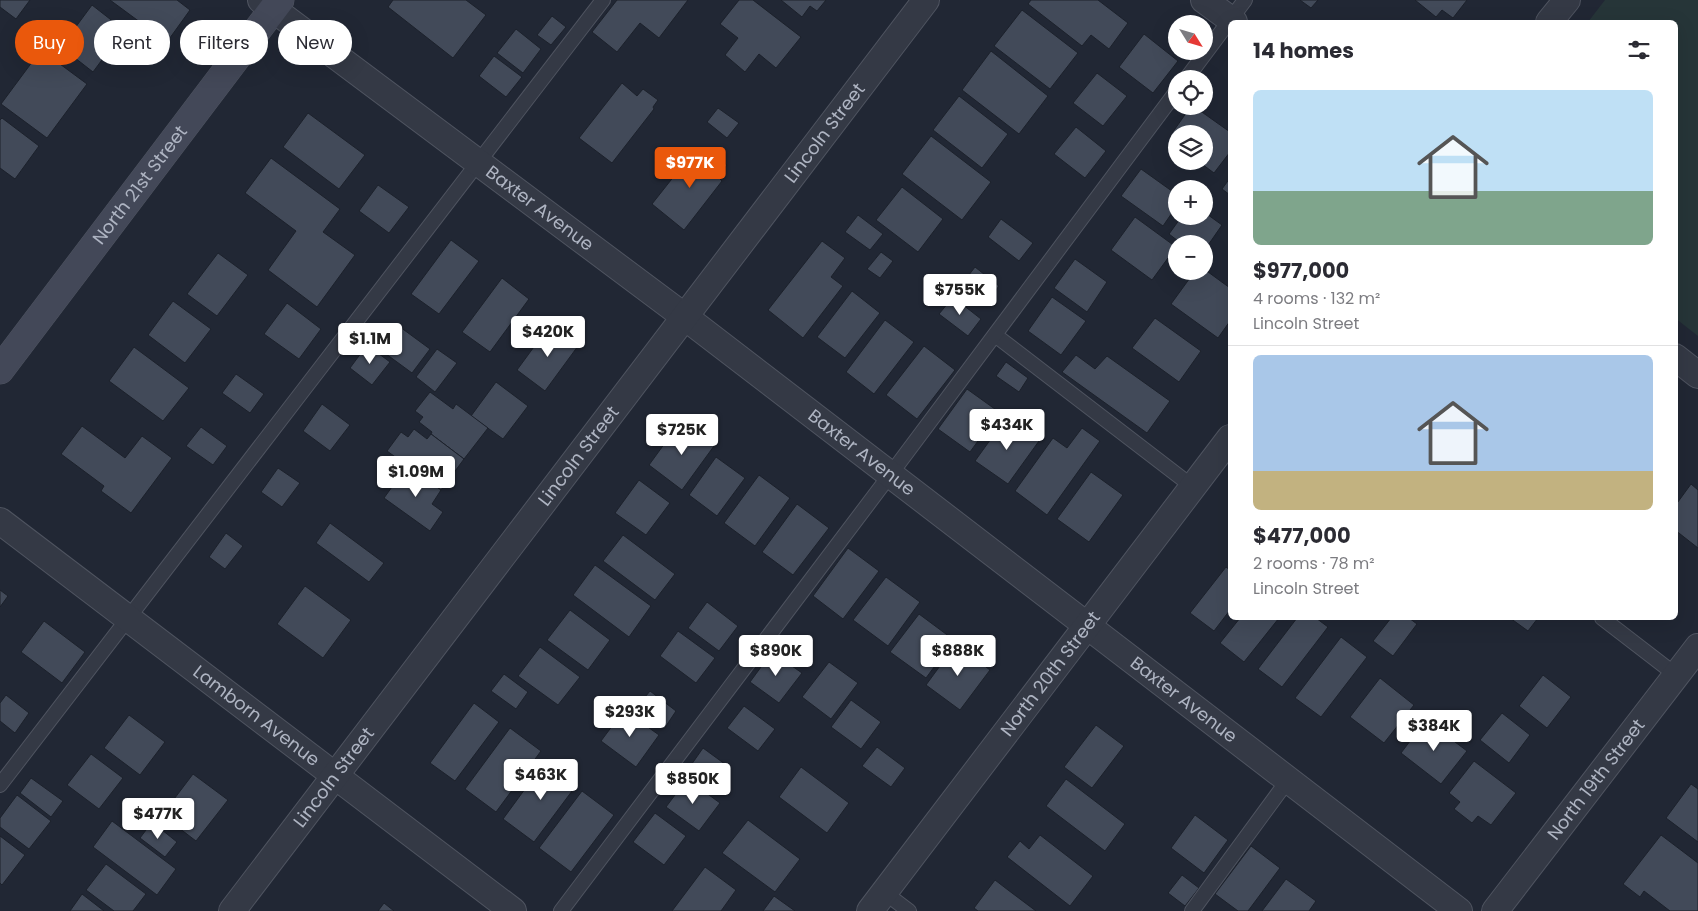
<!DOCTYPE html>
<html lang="en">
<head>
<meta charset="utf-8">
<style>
  :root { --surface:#fff; --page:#f7f7f7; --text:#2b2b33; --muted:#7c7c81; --line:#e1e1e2; --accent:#ea580c }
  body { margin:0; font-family:Poppins,sans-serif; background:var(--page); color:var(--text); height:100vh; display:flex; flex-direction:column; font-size:19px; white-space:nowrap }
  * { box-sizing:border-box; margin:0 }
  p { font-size:16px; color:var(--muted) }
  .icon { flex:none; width:28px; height:28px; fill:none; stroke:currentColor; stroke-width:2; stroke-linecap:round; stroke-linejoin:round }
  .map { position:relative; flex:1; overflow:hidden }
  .details { position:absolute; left:1228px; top:20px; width:450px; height:600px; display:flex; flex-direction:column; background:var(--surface); border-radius:8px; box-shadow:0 5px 20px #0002 }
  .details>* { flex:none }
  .guide { position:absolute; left:15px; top:20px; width:475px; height:45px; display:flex; gap:10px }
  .needle { width:32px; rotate:127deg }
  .buttons { position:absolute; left:1168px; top:15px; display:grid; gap:10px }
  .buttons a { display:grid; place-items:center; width:45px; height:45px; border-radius:50%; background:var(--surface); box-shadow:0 5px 20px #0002; font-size:25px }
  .price { position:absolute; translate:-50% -42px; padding:0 11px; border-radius:5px; background:#fff; color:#222; font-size:16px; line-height:32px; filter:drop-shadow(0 1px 2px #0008) }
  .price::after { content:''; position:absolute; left:50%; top:30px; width:15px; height:11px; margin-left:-8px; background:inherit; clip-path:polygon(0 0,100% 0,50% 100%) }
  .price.selected { background:var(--accent); color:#fff }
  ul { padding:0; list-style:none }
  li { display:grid; align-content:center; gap:10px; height:265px; padding:0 25px }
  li+li { border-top:1px solid var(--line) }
  li span { display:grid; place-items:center; height:155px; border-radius:8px; color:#555 }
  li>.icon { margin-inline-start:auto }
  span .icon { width:90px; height:90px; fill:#fffc; stroke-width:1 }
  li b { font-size:21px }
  h2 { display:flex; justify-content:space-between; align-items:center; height:60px; padding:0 25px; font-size:21px }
  .tag { padding:0 18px; border-radius:22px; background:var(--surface); box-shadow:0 5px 20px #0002; font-size:18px; line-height:45px }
  .tag.selected { background:var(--accent); color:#fff }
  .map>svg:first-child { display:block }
  .green { fill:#263538 }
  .building { fill:#424a59; stroke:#1c212b }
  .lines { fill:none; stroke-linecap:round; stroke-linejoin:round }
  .lane-casing { stroke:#4f5460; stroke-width:16 }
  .street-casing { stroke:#4f5460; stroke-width:28 }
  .secondary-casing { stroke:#4f5460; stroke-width:29 }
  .lane { stroke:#343945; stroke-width:14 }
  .street { stroke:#343945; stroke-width:26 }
  .secondary { stroke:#434858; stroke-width:28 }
  .labels { text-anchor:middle; stroke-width:4; stroke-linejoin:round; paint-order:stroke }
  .street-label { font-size:18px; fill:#aeb4c2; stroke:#1a1f29 }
</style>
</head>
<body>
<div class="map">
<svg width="1698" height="911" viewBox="0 0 1698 911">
  <rect width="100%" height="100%" fill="#212734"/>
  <path class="green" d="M1605,0H1698V336L1675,318V22H1588Z"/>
  <g class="building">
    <path d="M0,0H30L16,19L0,7Z"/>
    <path d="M110,0H177L190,10L167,42Z"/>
    <path d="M393,0H466L486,15L453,58L388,7Z"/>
    <path d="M617,0H688L659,38L640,23L617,52L592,32Z"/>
    <path d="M739,0H753L801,37L776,68L759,54L745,72L725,55L738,38L720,24Z"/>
    <path d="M781,0H826L817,11L810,6L802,17Z"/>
    <path d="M1031,0H1098L1128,23L1109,49L1091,35L1082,46L1028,4Z"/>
    <path d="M1300,0H1318L1311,8Z"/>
    <path d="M1415,0H1467L1453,18L1442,10L1436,17Z"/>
    <path d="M92,5L124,30L93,72L61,47Z"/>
    <path d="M1022,10L1078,53L1050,89L994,46Z"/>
    <path d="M552,16L566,27L551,45L537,35Z"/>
    <path d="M516,29L541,49L523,73L497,53Z"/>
    <path d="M1144,34L1178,61L1153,93L1119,67Z"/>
    <path d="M41,50L87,84L47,138L1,104Z"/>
    <path d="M991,51L1048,96L1019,134L962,90Z"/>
    <path d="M494,56L522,77L506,97L479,76Z"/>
    <path d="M1097,73L1127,96L1103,126L1073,103Z"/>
    <path d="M622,83L637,96L643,89L658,100L653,107L654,109L612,163L579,138Z"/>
    <path d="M959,96L1008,134L982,168L933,130Z"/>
    <path d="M718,108L739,123L727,138L707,122Z"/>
    <path d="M1189,109L1196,114L1199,110L1230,132V152L1214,173L1198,161H1204V134H1176V141L1170,136Z"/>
    <path d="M308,113L365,155L339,189L283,147Z"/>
    <path d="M2,118L39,146L15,179L0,168V120Z"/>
    <path d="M1076,127L1106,151L1085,178L1054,154Z"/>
    <path d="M931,136L991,182L962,220L902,174Z"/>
    <path d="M710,152L727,165L718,177L722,181L684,230L652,204L690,156L700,164Z"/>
    <path d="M271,158L340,209L323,232L355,255L317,307L268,270L296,231L245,193Z"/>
    <path d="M1141,169L1176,194V207L1163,226L1121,196Z"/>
    <path d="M1230,178V195L1222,189Z"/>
    <path d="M378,185L409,207L389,233L359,211Z"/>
    <path d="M902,187L943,219L918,252L876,220Z"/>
    <path d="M1204,212L1222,225L1204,251V244H1182L1169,234L1182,216H1204Z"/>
    <path d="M858,215L883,234L870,250L845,232Z"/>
    <path d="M1135,217L1176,247L1152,280L1111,250Z"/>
    <path d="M1001,219L1033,243L1019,261L988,237Z"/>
    <path d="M451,240L479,261L439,314L411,294Z"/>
    <path d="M822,241L845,258L831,277L843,286L803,338L768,310Z"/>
    <path d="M881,252L893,261L880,278L867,269Z"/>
    <path d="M218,253L248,275L217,316L187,294Z"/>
    <path d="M1075,259L1107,282L1087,312L1054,288Z"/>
    <path d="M975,267L999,286L986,303L962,284Z"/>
    <path d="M1204,269L1230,288V321L1218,338L1171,304L1195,271H1204Z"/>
    <path d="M502,278L529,299L490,352L462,332Z"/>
    <path d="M852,291L880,313L845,358L817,337Z"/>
    <path d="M953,297L981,319L968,336L939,314Z"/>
    <path d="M1052,297L1086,321L1061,355L1028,331Z"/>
    <path d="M173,301L211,329L185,363L148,335Z"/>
    <path d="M287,303L321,329L299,359L264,334Z"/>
    <path d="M1155,318L1201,351L1179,382L1132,348Z"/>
    <path d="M885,320L914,342L874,394L846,372Z"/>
    <path d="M550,325L578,346L545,391L517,370Z"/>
    <path d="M400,327L430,349L412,373L382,351Z"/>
    <path d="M367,345L390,362L372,385L350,368Z"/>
    <path d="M924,346L955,370L917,419L886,395Z"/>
    <path d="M134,347L189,388L163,421L109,381Z"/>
    <path d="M437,349L457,363L435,392L416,377Z"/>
    <path d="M1076,355L1095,369L1107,356L1170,401L1147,433L1062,372Z"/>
    <path d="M1006,362L1028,378L1019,392L996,376Z"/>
    <path d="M236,374L264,394L250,413L222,393Z"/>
    <path d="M496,382L528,406L503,439L471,416Z"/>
    <path d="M967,389L999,412L970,452L938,429Z"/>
    <path d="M430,392L453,409L456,404L488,428L464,459L431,434L432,432L419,422L423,417L415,411Z"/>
    <path d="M322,404L350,425L330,451L303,431Z"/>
    <path d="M1006,418L1039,441L1008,484L975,461Z"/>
    <path d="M681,421L714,446L682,490L649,465Z"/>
    <path d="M82,426L125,458L142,436L172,458L131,513L101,491L104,486L61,454Z"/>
    <path d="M201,427L227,446L213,465L186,446Z"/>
    <path d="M1082,428L1100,441L1047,515L1015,491L1053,438L1067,448Z"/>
    <path d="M414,429L427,439L431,434L464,459L441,490L387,451L401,432L408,437Z"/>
    <path d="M716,457L745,478L717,516L689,495Z"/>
    <path d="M407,466L441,490L432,504L443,512L430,531L384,498Z"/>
    <path d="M278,468L300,483L282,507L261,492Z"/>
    <path d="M1091,472L1123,495L1089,542L1057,519Z"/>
    <path d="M759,475L790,498L755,546L724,523Z"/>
    <path d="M639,480L670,503L646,535L615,513Z"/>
    <path d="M1691,484L1698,490V548L1675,530V506Z"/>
    <path d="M797,504L829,528L793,575L762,552Z"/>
    <path d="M330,523L384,563L369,582L316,543Z"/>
    <path d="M226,533L243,546L225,569L209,557Z"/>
    <path d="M623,535L675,574L655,600L603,561Z"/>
    <path d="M848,548L879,571L843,619L813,596Z"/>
    <path d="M595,565L651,606L629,637L573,595Z"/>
    <path d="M1226,567L1230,570V610L1214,631L1190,613Z"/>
    <path d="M886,577L920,602L888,646L853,620Z"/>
    <path d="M305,586L351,620L323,658L277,624Z"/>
    <path d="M0,590L8,596L0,607Z"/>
    <path d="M707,602L738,626L719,651L688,628Z"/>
    <path d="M570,610L610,640L588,670L547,640Z"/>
    <path d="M919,614L954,640L926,678L890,652Z"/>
    <path d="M1240,618H1279L1244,662L1220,643Z"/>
    <path d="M1297,618H1316L1328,627L1282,687L1258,669Z"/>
    <path d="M1391,618H1409L1417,624L1393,656L1373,641Z"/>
    <path d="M1510,618H1538L1528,631Z"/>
    <path d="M44,621L85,652L62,683L21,652Z"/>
    <path d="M678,631L715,658L696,683L660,656Z"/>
    <path d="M1341,637L1367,657L1321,717L1295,698Z"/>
    <path d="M956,644L990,670L960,710L926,685Z"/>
    <path d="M540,647L580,677L558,705L518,676Z"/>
    <path d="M772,652L802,673L779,703L750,682Z"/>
    <path d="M829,662L858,683L831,719L802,697Z"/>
    <path d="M504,674L528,692L516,709L491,691Z"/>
    <path d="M1543,675L1571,697L1547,728L1519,706Z"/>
    <path d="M1380,678L1414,705L1384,743L1350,717Z"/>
    <path d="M650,691L676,711L664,729L636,708Z"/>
    <path d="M6,695L29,713L15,733L0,721V703Z"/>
    <path d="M851,700L881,722L861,749L831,727Z"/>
    <path d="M474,703L499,722L455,781L430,763Z"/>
    <path d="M744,706L775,729L758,751L727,728Z"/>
    <path d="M624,710L659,735L636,767L601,741Z"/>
    <path d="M1502,713L1530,735L1509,763L1480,740Z"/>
    <path d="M129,715L165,742L140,775L104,748Z"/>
    <path d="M1426,720L1467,751L1441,784L1401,753Z"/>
    <path d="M1096,725L1124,746L1092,788L1064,767Z"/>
    <path d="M510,728L541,751L496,812L465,789Z"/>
    <path d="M877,747L905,768L891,787L862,766Z"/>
    <path d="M703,748L729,767L714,787L689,768Z"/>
    <path d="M91,754L123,778L99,809L67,785Z"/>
    <path d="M547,759L578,783L534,842L503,819Z"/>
    <path d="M1474,761L1516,793L1491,825L1478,816L1472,823L1454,809L1460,802L1449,793Z"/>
    <path d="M801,767L849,803L827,833L779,797Z"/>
    <path d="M193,774L228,800L196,841L162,815Z"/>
    <path d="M31,778L63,801L51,817L20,793Z"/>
    <path d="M687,779L720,803L699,831L666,807Z"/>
    <path d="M1066,779L1125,824L1105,851L1046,806Z"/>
    <path d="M1691,784L1698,789V842L1666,818Z"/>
    <path d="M582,791L614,815L571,872L539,848Z"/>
    <path d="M17,795L51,821L29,849L0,827V818Z"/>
    <path d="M655,813L686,836L664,865L633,842Z"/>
    <path d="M1195,815L1228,840L1204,873L1171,848Z"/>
    <path d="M748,820L800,859L775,892L722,853Z"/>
    <path d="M112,821L176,869L157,895L93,847Z"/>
    <path d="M152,822L177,842L165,857L140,838Z"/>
    <path d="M1040,835L1093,876L1070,906L1007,857L1020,841L1029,849Z"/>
    <path d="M1661,835L1698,863V911H1670L1644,891L1640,897L1623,884Z"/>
    <path d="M0,836L25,855L2,885L0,883Z"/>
    <path d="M1251,846L1280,868L1248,911H1238L1215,894Z"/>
    <path d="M106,864L146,894L133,911H114L86,890Z"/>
    <path d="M705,867L736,890L721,911H672Z"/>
    <path d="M1182,875L1199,888L1185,906L1168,893Z"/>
    <path d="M1286,879L1316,901L1309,911H1262Z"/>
    <path d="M995,880L1008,890L1036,911H978L974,908Z"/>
    <path d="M82,894L104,911H70Z"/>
    <path d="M774,896L795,911H763Z"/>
    <path d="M384,903L394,911H378Z"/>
  </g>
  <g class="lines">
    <g class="lane-casing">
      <g id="lane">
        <path d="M1186,79L1245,0"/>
        <path d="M995,335L1193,487"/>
        <path d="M1602,618L1676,675"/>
        <path d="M0,785C199,522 404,263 603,0"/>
        <path d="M884,892L909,911"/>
        <path d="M561,911L890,475L1176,92"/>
        <path d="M1192,911L1288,780"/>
      </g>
    </g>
    <g class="street-casing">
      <g id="street">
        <path id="s1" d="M261,0L685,317L1459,911"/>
        <path d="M1204,0L1234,22"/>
        <path d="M1549,22L1567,0"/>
        <path d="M1675,357L1698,375"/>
        <path id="s2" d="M0,521L513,911"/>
        <path id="s3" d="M232,911L926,0"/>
        <path id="s4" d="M870,911L1230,438"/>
        <path id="s5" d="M1495,911L1698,647"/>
      </g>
    </g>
    <g class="secondary-casing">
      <g id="secondary">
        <path id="s6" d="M0,370L280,0"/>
      </g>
    </g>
    <use href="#lane" class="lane"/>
    <use href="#street" class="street"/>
    <use href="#secondary" class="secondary"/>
  </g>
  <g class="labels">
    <g class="street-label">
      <text dy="6" stroke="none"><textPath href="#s3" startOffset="978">Lincoln Street</textPath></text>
      <text dy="6" stroke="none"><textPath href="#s6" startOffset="232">North 21st Street</textPath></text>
      <text dy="6" stroke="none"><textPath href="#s1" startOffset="348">Baxter Avenue</textPath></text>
      <text dy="6" stroke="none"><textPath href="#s1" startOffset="752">Baxter Avenue</textPath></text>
      <text dy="6" stroke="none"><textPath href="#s3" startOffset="572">Lincoln Street</textPath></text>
      <text dy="6" stroke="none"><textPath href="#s4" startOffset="298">North 20th Street</textPath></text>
      <text dy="6" stroke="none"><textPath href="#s1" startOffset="1158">Baxter Avenue</textPath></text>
      <text dy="6" stroke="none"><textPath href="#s2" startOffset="322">Lamborn Avenue</textPath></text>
      <text dy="6" stroke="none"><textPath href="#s3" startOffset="168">Lincoln Street</textPath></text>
      <text dy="6" stroke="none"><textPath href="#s5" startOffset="166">North 19th Street</textPath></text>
    </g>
  </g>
</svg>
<div class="buttons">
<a><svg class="needle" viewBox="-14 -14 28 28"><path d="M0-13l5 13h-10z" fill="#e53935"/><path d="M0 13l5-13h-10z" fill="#7c7c81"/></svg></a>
<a><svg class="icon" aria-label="locate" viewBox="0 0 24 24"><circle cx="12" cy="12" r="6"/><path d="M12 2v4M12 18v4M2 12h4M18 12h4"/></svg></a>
<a><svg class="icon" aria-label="layers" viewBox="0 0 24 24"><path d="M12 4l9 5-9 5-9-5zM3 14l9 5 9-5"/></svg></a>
<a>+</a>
<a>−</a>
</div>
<b class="price selected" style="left:690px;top:189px">$977K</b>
<b class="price" style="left:960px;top:316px">$755K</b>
<b class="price" style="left:548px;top:358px">$420K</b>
<b class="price" style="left:370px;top:365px">$1.1M</b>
<b class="price" style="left:1007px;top:451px">$434K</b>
<b class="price" style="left:682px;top:456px">$725K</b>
<b class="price" style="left:416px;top:498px">$1.09M</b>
<b class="price" style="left:776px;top:677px">$890K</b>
<b class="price" style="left:958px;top:677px">$888K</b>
<b class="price" style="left:630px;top:738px">$293K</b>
<b class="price" style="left:1434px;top:752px">$384K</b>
<b class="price" style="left:541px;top:801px">$463K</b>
<b class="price" style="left:693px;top:805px">$850K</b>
<b class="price" style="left:158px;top:840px">$477K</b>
<div class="guide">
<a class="tag selected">Buy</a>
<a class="tag">Rent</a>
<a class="tag">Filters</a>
<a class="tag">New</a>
</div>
<section class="details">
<h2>14 homes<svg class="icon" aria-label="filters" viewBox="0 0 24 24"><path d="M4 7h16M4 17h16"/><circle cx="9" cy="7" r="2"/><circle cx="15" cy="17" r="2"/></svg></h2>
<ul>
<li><span style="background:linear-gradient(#bfe0f5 65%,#7fa58c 0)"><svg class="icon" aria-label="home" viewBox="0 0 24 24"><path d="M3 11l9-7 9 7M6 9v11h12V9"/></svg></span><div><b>$977,000</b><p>4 rooms · 132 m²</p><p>Lincoln Street</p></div></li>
<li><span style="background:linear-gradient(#a9c7e8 75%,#c2b280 0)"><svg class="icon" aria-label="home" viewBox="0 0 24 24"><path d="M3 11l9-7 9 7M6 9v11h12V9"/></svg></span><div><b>$477,000</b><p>2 rooms · 78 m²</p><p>Lincoln Street</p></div></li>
</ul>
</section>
</div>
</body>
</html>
